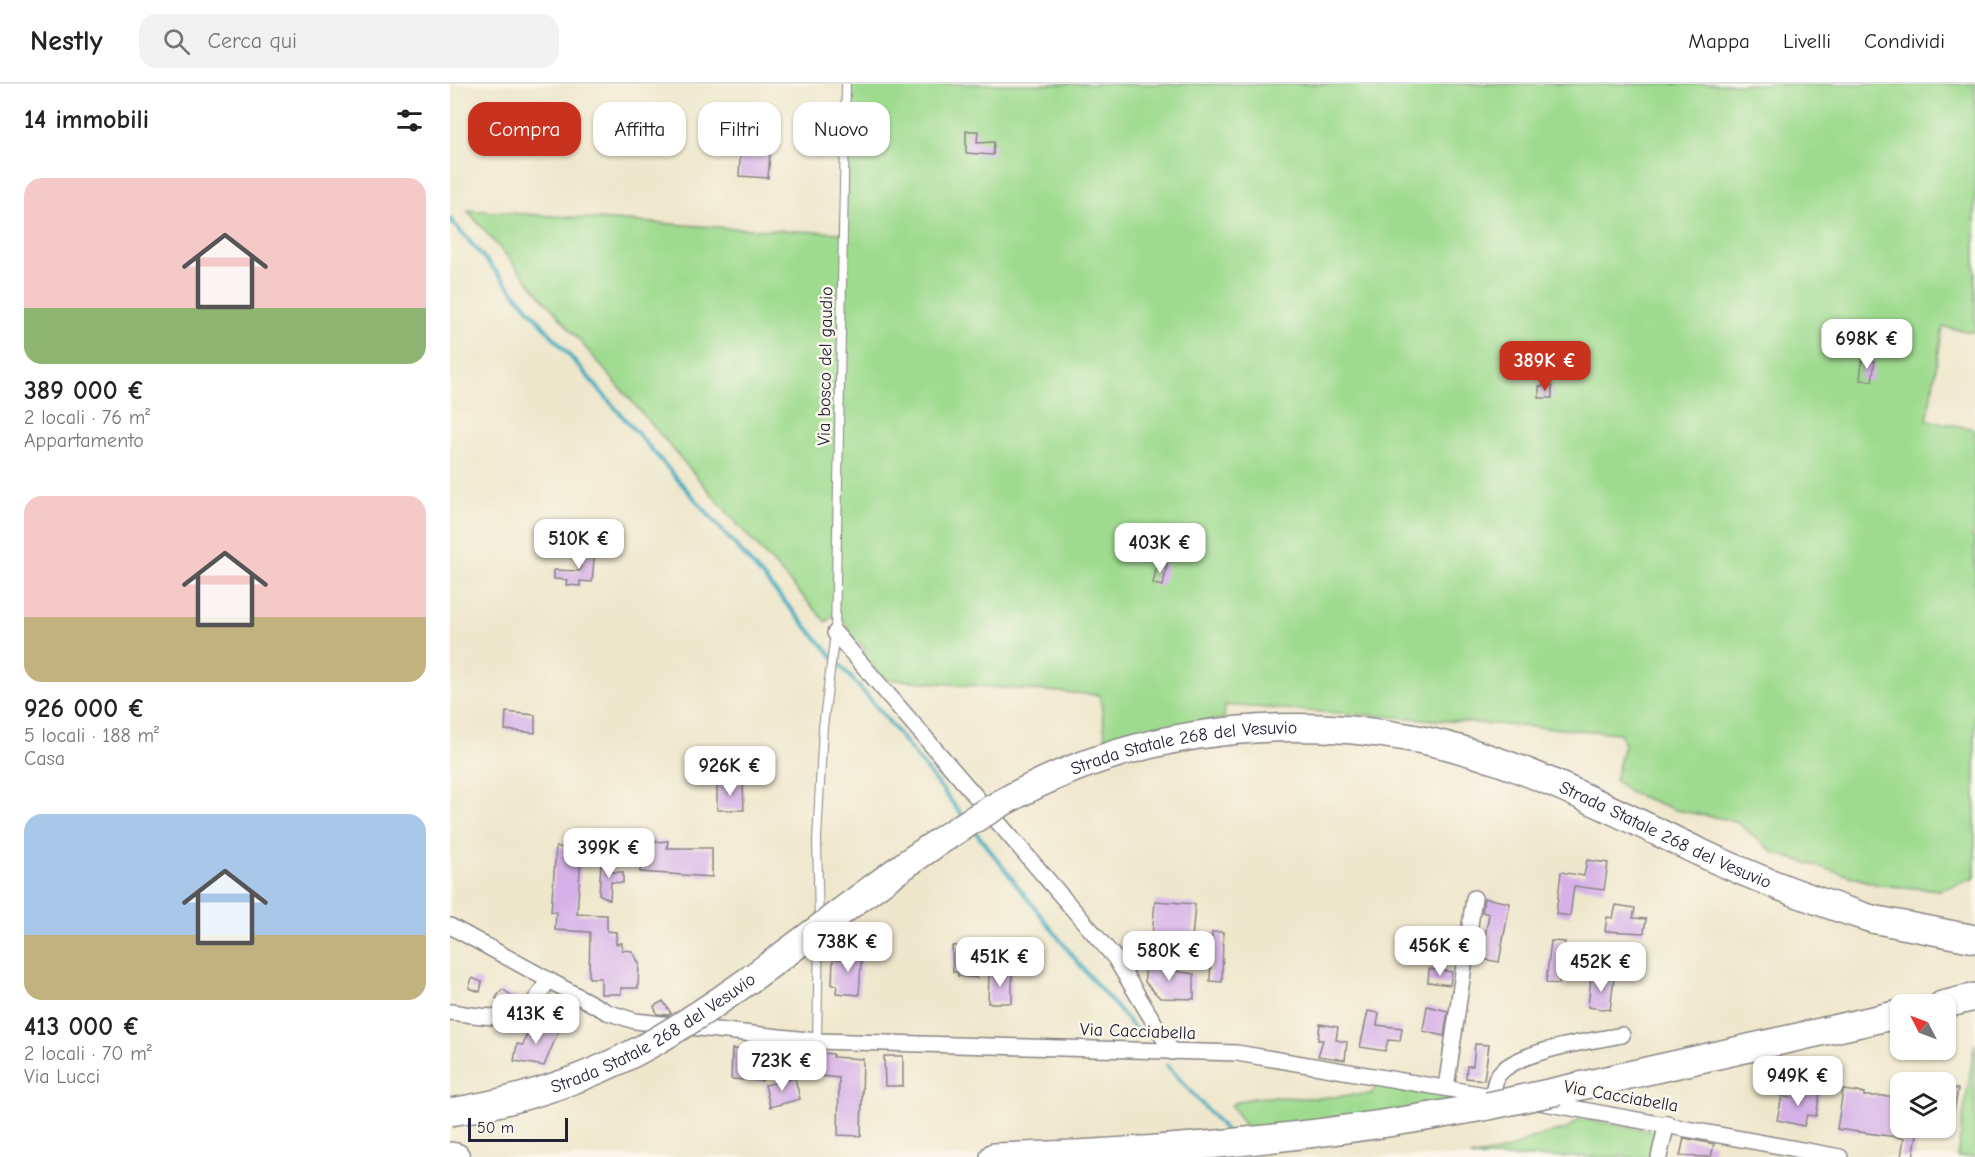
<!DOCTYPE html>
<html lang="it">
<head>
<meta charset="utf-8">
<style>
  :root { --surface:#fff; --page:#f2f2f2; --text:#222; --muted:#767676; --line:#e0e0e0; --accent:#c8321e }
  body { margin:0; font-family:"Comic Neue",sans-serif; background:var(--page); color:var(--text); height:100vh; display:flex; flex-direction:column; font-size:22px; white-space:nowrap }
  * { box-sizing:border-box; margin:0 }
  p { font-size:20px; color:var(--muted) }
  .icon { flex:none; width:33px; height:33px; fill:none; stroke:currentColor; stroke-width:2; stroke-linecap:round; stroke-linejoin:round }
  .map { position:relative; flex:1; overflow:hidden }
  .sheet { display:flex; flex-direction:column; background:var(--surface); width:450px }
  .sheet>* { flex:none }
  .hud { position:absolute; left:18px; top:18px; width:570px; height:54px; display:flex; gap:12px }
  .needle { width:39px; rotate:312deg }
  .controls { position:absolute; left:1440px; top:910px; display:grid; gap:12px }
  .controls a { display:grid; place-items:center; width:66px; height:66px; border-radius:12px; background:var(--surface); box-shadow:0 2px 4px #0004; font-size:30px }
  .scale { position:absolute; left:18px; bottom:15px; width:100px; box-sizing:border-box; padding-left:6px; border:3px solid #22223b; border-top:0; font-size:16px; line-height:21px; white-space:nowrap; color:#22223b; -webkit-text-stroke:4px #fbf7ec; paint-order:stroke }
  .price { position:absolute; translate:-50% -51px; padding:0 14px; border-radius:12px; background:#fff; color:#222; font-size:20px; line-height:39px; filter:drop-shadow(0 2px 3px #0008) }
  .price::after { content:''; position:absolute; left:50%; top:36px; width:18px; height:14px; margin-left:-9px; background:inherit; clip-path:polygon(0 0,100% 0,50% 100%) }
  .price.on { background:var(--accent); color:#fff }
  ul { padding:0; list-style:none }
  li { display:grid; align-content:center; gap:12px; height:318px; padding:0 24px }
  li span { display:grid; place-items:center; height:186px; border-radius:18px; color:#555 }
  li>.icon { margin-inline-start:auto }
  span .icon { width:108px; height:108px; fill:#fffc; stroke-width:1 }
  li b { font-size:26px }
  h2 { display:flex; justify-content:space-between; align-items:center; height:72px; padding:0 24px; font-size:26px }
  .tag { padding:0 21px; border-radius:18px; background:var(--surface); box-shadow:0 2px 4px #0004; font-size:21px; line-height:54px }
  .tag.on { background:var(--accent); color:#fff }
  header { display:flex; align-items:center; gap:36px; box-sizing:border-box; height:84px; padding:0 30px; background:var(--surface); border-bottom:2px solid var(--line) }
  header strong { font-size:28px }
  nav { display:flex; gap:33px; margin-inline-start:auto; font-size:21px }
  .search { width:420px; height:54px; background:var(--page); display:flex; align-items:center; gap:15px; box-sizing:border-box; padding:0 21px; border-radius:18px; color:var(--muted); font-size:22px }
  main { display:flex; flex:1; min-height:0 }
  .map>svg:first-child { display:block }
  .green { fill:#9fdb8f; stroke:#607e65; stroke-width:1.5 }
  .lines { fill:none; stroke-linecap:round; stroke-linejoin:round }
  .stream { stroke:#3faabe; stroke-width:4 }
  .building { fill:#d6b1e8 }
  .lane-casing { stroke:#888484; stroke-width:10 }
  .street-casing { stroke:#888484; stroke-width:18 }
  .highway-casing { stroke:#888484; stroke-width:30 }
  .lane { stroke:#fff; stroke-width:8 }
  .street { stroke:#fff; stroke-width:15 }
  .highway { stroke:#fff; stroke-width:27 }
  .highway-bridge-casing { stroke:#888484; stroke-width:30; stroke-linecap:butt }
  .highway-bridge { stroke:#fff; stroke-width:27 }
  .labels { text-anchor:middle; stroke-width:5; stroke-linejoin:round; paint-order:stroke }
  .street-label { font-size:18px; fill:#22223b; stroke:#fbf7ec }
</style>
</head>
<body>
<header>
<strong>Nestly</strong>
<div class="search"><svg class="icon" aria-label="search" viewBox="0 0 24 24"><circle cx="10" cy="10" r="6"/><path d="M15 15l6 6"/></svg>Cerca qui</div>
<nav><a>Mappa</a><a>Livelli</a><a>Condividi</a></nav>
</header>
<main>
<section class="sheet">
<h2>14 immobili<svg class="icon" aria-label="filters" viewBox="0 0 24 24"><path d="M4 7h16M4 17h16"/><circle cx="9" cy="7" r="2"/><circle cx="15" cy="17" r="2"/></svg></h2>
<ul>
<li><span style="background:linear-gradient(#f6c9c9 70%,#8fb573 0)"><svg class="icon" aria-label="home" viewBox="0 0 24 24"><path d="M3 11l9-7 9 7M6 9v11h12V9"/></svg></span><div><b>389 000 €</b><p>2 locali · 76 m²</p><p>Appartamento</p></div></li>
<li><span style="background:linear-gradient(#f6c9c9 65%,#c2b280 0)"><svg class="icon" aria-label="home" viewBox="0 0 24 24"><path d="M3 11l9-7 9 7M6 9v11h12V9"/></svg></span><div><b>926 000 €</b><p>5 locali · 188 m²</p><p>Casa</p></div></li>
<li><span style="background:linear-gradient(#a9c7e8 65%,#c2b280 0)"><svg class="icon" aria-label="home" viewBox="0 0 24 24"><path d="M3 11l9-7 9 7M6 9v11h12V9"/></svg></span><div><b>413 000 €</b><p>2 locali · 70 m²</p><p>Via Lucci</p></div></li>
</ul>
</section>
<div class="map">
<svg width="1525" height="1073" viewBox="0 0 1525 1073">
  <rect width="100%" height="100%" fill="#fbf7ec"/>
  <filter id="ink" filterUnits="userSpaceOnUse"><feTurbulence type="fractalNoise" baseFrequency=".0167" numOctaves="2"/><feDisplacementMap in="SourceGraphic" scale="12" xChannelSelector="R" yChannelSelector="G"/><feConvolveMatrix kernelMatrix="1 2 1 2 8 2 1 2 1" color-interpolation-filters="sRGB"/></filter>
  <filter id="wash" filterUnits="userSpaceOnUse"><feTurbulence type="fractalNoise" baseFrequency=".008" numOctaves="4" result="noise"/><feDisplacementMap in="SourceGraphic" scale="24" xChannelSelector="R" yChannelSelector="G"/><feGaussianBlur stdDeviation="1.35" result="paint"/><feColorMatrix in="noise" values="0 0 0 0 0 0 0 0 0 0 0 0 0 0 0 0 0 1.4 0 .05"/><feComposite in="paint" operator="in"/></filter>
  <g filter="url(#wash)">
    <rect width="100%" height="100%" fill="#efe7cc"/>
    <g class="green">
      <path d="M397,0H1525V248L1493,243L1477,336L1525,345V443L1522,454L1525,455V794L1491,806L1429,801L1325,769L1285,737L1226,726L1179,708L1165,696L1174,661L1170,649L775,621L774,635L743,638L656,659L650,611L436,595L414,574V563L402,552L394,537L384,531L376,538L289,442L17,126L279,144L392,149Z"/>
      <path d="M1525,958V1073H1507Z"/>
      <path d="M927,999L1032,1014L800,1049L781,1021C807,1008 837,1015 865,1014C884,1013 903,1011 922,1010Z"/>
      <path d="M1129,1035L1210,1048L1204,1073H1020L1057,1066L1081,1054L1117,1045Z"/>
    </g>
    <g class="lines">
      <g class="stream">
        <path d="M0,135L432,629L512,731"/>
        <path d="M524,746L629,880L692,953"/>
        <path d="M717,981L778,1049"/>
      </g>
    </g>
    <g id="blocks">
      <g class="building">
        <path d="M292,43L322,45L318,94L289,92Z"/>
        <path d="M516,47H528L527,59L544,58L543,71L516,69Z"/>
        <path d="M1412,276L1425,277L1422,297L1410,296Z"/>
        <rect x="1089" y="302" width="13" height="12"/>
        <path d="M132,463L145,464L142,498L130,497V502L116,501L117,496L104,495V486L130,487Z"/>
        <path d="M707,479L717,480L713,502L703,500Z"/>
        <path d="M56,628L85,631V649L55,646Z"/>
        <path d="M267,700H293L294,726H267Z"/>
        <path d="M193,754L205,755V758L218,757L217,764H262V793L190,788Z"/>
        <path d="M106,763L117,764V771L131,772L127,830L157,831V847L166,848V860L172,859V866L182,867L189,879L188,904H171V910H151V894H139L140,848L105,846L106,828H101Z"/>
        <path d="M1137,776L1158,779L1154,806L1124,802L1120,832L1106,830L1111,788L1134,792Z"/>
        <path d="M151,779L163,780L162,788H173V799L161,798L160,816L149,810Z"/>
        <path d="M1034,814L1060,819L1049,878L1031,875L1039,830L1032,828Z"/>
        <path d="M705,817L745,820L742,855L702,852Z"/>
        <path d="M1166,821L1185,824L1183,834L1196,835L1194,849L1155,847L1157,833L1163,834Z"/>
        <path d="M762,848H773L772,898L760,897Z"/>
        <path d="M1101,857L1115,858L1109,900L1096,899Z"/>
        <path d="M526,861L527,894L508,892V888H503L502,862Z"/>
        <path d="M401,864L412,865L409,911L386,909L387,901H382L383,875H401Z"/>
        <path d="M695,880H719V886L744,890V915L710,914L695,898Z"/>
        <path d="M979,885L1002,888L1000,901L978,898Z"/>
        <path d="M539,889H562V919H538Z"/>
        <path d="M1141,892L1164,894L1160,926L1138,923Z"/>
        <path d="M22,894L32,898L30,908L19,904Z"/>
        <path d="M52,905L67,915L63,922L59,923L46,914Z"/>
        <path d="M213,917L221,929L218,931L207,930L204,922Z"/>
        <path d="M977,922L998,927L994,952L973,947Z"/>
        <path d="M918,927L929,929L927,941L952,944L950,957L938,956L935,967L910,963Z"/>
        <path d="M81,937L109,946L94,982L64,977L67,960L73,961Z"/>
        <path d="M870,940L888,943L886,956L897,958L895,976L868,972L873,956H868Z"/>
        <path d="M1025,960L1039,961L1034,996L1016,994L1017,982H1023Z"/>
        <path d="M282,965L313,967L312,997L281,995Z"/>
        <path d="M344,966L383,970V973L413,975L411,1052L388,1051L389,994L342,989Z"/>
        <path d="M434,972H453V1002H435Z"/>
        <path d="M345,994L350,1015L320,1023L315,1001Z"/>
        <path d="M1496,1003L1508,1005L1501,1044H1496Z"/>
        <path d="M1340,1004L1370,1009L1366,1032L1357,1031L1354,1042L1327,1036L1332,1012L1339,1014Z"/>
        <path d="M1393,1006L1414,1009V1012H1442L1441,1015L1450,1017L1448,1044H1468L1463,1073H1451L1454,1054L1387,1045Z"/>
        <path d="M1234,1054L1264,1060L1261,1073L1230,1072Z"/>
      </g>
    </g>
  </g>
  <g filter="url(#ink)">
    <use href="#blocks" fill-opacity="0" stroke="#888484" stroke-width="1.5"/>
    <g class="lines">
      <g class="lane-casing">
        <g id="lane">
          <path d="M369,837L367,756L373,643L385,549L396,0"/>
          <path d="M367,957L369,852"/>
        </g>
      </g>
      <g class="street-casing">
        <g id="street">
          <path d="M385,549L665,874L722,968"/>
          <path d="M0,842L157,928L185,937L367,957L787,969L1047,1013"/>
          <path d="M0,928C19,930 59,939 75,927C85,920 92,906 98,896"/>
          <path d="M996,1004L1024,814"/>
          <path d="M1043,1012C1044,1005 1044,996 1049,990C1069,966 1142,957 1172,951"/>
          <path d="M1089,1018L1390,1073"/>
          <path d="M1209,1073L1217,1039"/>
        </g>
      </g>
      <g class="highway-casing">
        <g id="highway">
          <path d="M1422,835L1525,855"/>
          <path d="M1492,921L1525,913"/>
          <path d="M1108,1007L1450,930"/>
          <path d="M0,1072L6,1073"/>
          <path d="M544,1073C711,1069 874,1053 1038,1022"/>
        </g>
      </g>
      <use href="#lane" class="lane"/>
      <use href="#street" class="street"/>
      <use href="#highway" class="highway"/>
      <g class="highway-bridge-casing">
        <g id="highway-bridge">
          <path d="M1038,1022L1108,1007"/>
          <path id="s1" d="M0,1028C72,1017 143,993 206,957C326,887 427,790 548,721C671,650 817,629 956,653C1059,670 1154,723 1247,767C1304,794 1362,816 1422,835"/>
        </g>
      </g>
      <use href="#highway-bridge" class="highway-bridge"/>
    </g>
  </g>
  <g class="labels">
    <g class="street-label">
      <text transform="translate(375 282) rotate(-89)" y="6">Via bosco del gaudio</text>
      <text dy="6" stroke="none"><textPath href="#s1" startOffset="832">Strada Statale 268 del Vesuvio</textPath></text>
      <text dy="6" stroke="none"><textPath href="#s1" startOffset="1335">Strada Statale 268 del Vesuvio</textPath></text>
      <text dy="6" stroke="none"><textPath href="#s1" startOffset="220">Strada Statale 268 del Vesuvio</textPath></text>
      <text transform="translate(688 947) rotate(2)" y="6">Via Cacciabella</text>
      <text transform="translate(1171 1012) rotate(10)" y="6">Via Cacciabella</text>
    </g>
  </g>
</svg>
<div class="controls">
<a><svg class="needle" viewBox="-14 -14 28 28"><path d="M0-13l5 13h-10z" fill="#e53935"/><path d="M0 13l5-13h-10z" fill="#767676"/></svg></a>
<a><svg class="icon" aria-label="layers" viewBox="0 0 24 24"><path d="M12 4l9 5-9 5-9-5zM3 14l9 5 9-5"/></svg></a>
</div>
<div class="scale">50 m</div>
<b class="price" style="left:1417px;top:286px">698K €</b>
<b class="price on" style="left:1095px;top:308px">389K €</b>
<b class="price" style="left:129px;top:486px">510K €</b>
<b class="price" style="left:710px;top:490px">403K €</b>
<b class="price" style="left:280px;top:713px">926K €</b>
<b class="price" style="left:159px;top:795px">399K €</b>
<b class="price" style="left:398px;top:889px">738K €</b>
<b class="price" style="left:990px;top:893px">456K €</b>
<b class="price" style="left:719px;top:898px">580K €</b>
<b class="price" style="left:550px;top:904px">451K €</b>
<b class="price" style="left:1151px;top:909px">452K €</b>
<b class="price" style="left:86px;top:961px">413K €</b>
<b class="price" style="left:332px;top:1008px">723K €</b>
<b class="price" style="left:1348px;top:1023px">949K €</b>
<div class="hud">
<a class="tag on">Compra</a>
<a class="tag">Affitta</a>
<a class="tag">Filtri</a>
<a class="tag">Nuovo</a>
</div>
</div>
</main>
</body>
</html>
